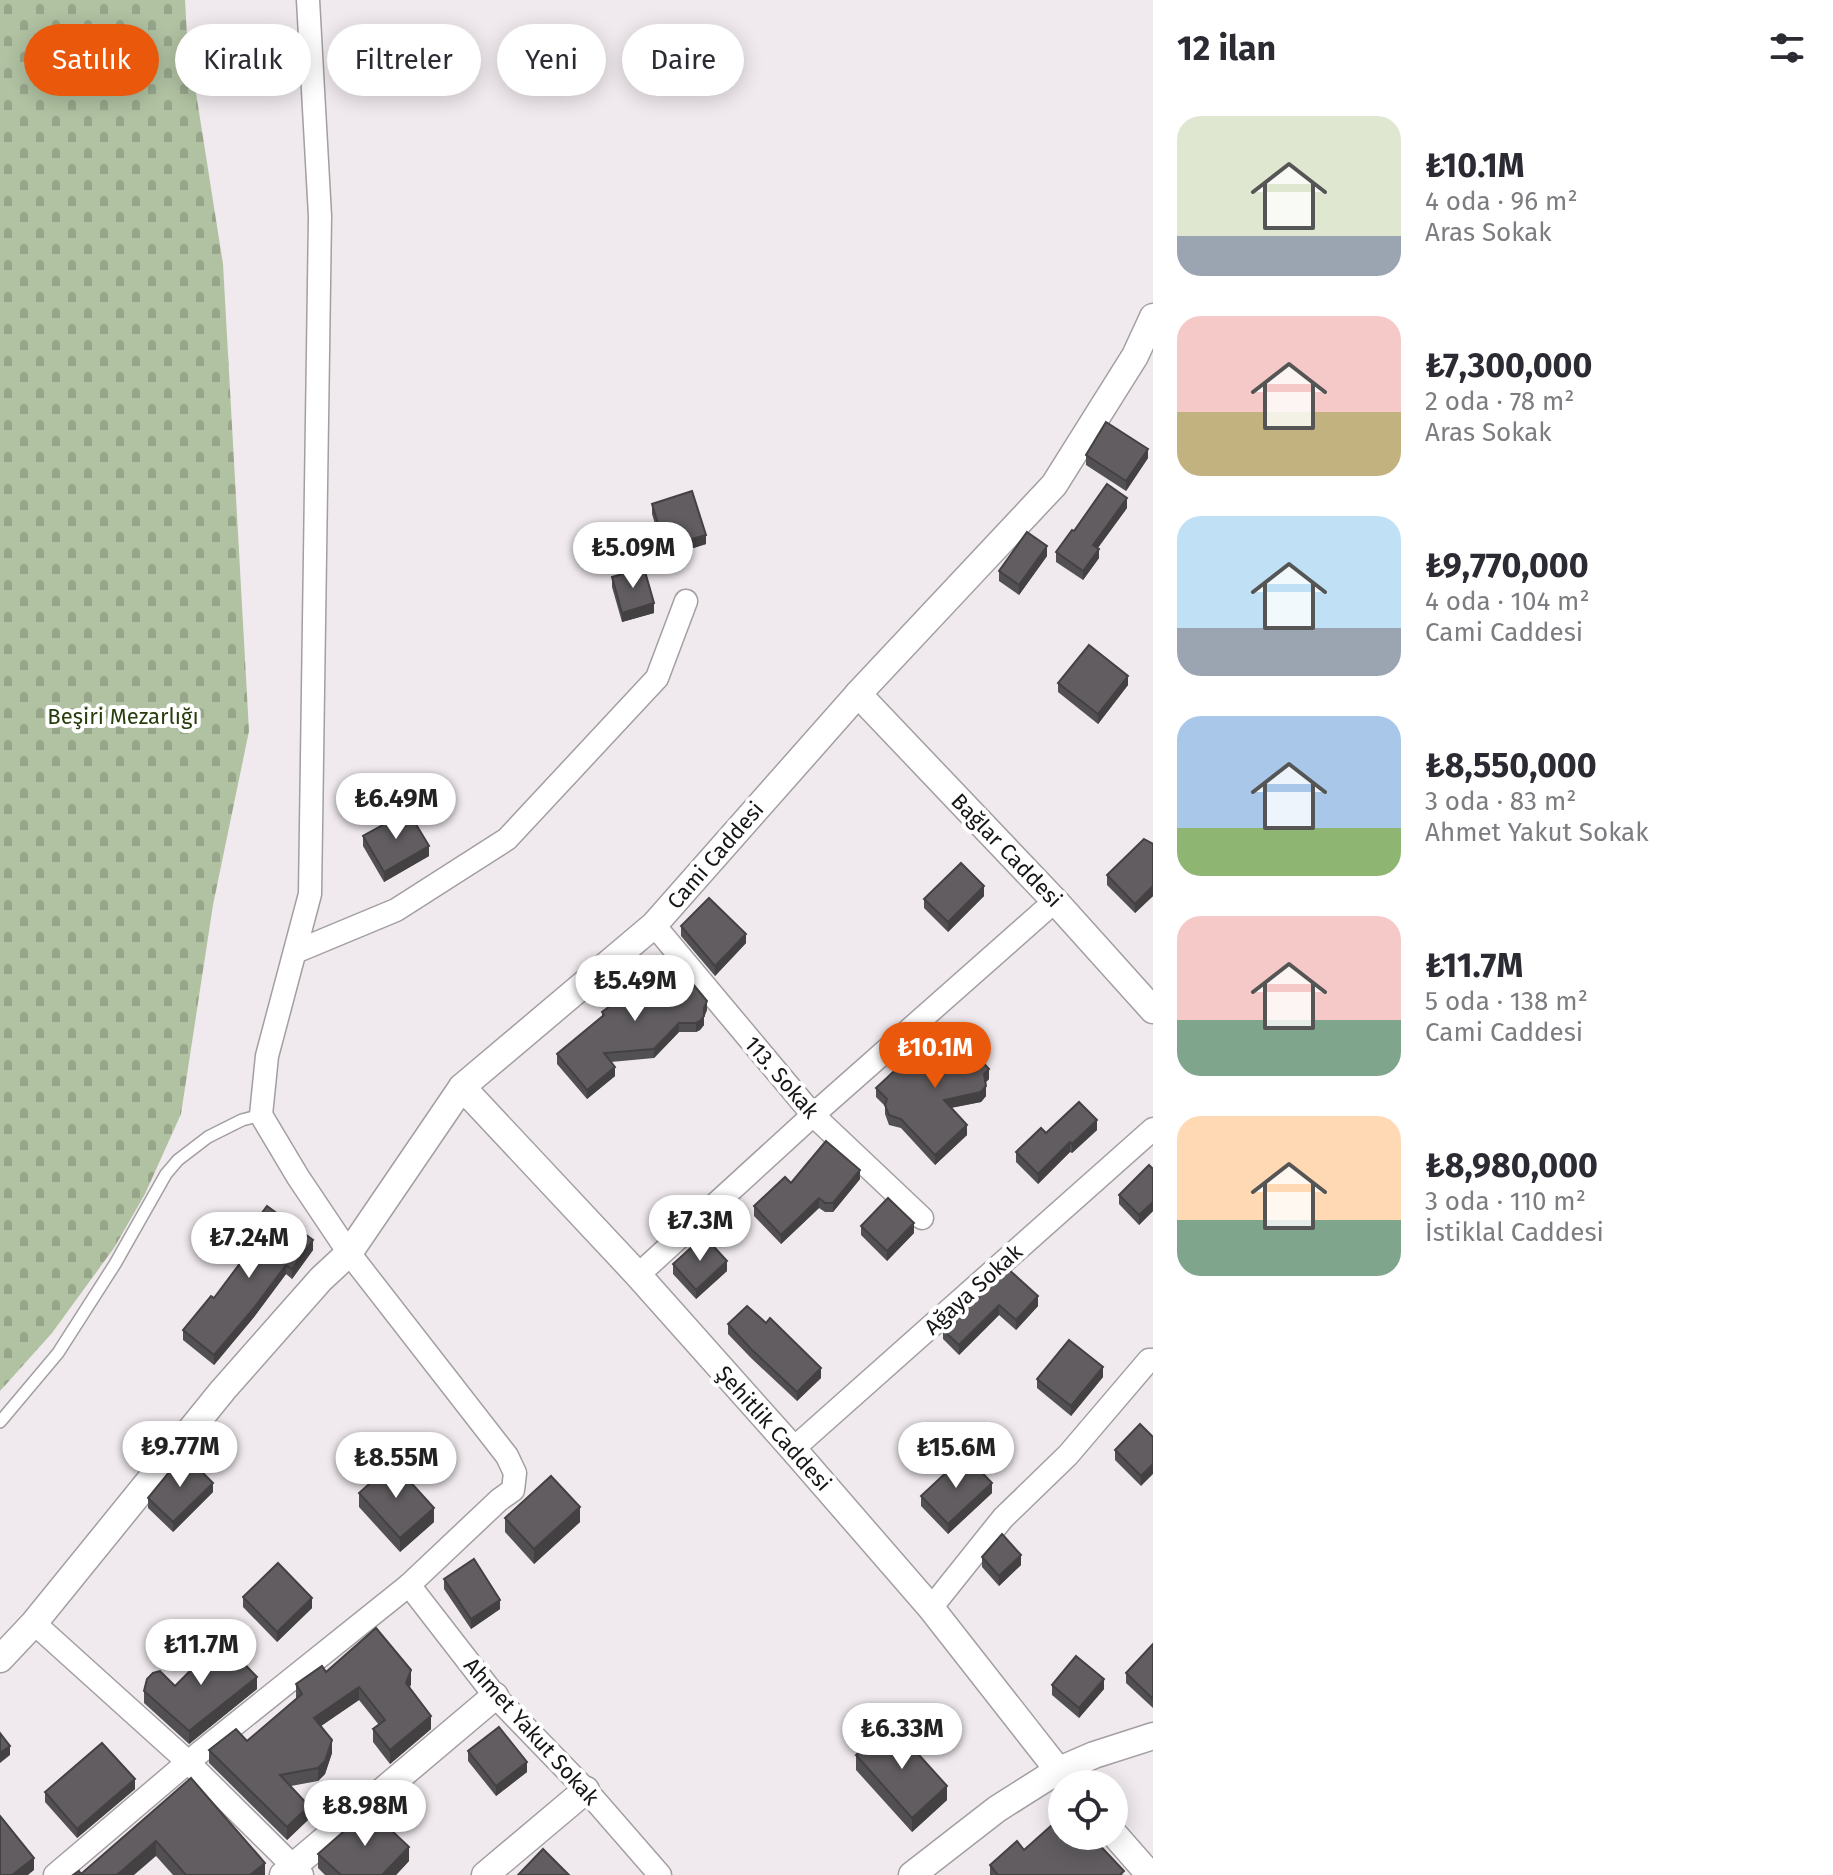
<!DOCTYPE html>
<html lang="tr">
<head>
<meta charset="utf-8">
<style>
  :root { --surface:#fff; --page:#f7f7f7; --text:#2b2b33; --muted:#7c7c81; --accent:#ea580c }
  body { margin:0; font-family:"Fira Sans",sans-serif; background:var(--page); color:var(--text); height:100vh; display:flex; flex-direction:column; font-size:30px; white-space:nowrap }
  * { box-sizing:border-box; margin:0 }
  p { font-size:26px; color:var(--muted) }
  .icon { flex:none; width:44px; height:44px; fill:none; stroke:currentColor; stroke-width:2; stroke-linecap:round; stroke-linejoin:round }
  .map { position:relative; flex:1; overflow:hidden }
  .side { display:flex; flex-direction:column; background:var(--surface); width:680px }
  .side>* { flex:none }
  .guide { position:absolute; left:24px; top:24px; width:760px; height:72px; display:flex; gap:16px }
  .buttons { position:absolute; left:1048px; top:1770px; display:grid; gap:16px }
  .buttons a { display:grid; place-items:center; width:80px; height:80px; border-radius:50%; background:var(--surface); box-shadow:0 4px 20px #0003; font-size:40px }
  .price { position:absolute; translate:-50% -68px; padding:0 18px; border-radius:28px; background:#fff; color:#222; font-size:26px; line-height:52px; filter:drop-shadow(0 2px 4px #0008) }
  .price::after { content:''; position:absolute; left:50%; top:48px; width:24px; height:18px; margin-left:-12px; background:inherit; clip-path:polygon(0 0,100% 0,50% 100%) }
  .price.selected { background:var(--accent); color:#fff }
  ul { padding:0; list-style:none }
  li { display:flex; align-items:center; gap:24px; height:200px; padding:0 24px }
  li span { display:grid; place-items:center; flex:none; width:224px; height:160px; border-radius:24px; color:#555 }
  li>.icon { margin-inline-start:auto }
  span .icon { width:96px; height:96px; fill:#fffc; stroke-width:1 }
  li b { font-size:34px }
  h2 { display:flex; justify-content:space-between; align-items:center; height:96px; padding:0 24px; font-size:34px }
  .tag { padding:0 28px; border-radius:36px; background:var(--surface); box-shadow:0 4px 20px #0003; font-size:28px; line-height:72px }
  .tag.selected { background:var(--accent); color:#fff }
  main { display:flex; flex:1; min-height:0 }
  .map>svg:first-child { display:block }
  .cemetery { fill:url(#cemetery-stones) }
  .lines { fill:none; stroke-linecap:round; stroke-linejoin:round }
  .service-casing { stroke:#a39ea2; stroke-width:14 }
  .minor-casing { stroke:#a39ea2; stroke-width:25 }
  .tertiary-casing { stroke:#a39ea2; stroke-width:29 }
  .service { stroke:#fff; stroke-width:11 }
  .minor { stroke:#fff; stroke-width:22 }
  .tertiary { stroke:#fff; stroke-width:26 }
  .wall { fill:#535053 }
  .shaded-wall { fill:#444143 }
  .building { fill:#615d60; stroke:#444143; stroke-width:2 }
  .labels { text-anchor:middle; stroke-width:8; stroke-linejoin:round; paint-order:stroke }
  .park-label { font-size:22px; fill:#273d0d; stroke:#fff }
  .street-label { font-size:22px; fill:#161516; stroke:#fff }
</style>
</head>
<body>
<main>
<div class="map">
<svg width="1153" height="1875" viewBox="0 0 1153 1875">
  <defs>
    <pattern id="cemetery-stones" width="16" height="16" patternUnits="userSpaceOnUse" patternTransform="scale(2)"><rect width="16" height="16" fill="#b0c2a2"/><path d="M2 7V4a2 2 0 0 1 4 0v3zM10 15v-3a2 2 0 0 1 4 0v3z" fill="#97a68b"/></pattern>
  </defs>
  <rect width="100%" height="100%" fill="#f0eaee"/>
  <path class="cemetery" d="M0,0H185L187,36L223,264L249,731L213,905L181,1114L145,1194L114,1248L52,1333L0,1391Z"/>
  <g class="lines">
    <g class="service-casing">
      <path id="service" d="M0,1422L58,1353L115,1264L166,1174L178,1160L208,1137L242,1120L261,1115"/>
    </g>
    <g class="minor-casing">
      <g id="minor">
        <path d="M654,925L813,1115L922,1218"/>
        <path d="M295,952L396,910L507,839L657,678L686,601"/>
        <path d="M638,1275L813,1115L1055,901"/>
        <path d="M793,1449L1153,1129"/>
        <path d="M409,1585L495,1696L586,1790L660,1875"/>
        <path d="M931,1608L1003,1518L1068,1455L1149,1360H1153"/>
        <path d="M34,1623L188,1762L302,1875"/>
        <path d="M55,1875L188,1762L409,1585L499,1500L513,1490L515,1473L507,1456L349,1253L298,1177L261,1115L267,1056L310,894L320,216L308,0"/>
      </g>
    </g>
    <g class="tertiary-casing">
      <g id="tertiary">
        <path d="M858,694L1055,901L1153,1010"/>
        <path d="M462,1087L638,1275L793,1449L931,1608L1069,1784"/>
        <path d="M0,1659L34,1623L223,1390L321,1279L349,1253L462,1087L654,925L858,694L1054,485L1135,356L1153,317"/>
        <path d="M1114,1834L1150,1875"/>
        <path d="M283,1875L495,1696"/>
        <path d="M485,1875L586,1790"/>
        <path d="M912,1875L997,1809L1057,1771L1094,1755L1153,1736"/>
      </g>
    </g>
    <use href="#service" class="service"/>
    <use href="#minor" class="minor"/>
    <use href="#tertiary" class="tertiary"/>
  </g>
  <g class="wall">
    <path d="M1086,455L1148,458L1126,491L1086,465Z"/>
    <path d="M652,504L706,544L665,557L652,514Z"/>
    <path d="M1127,508L1098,548L1099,558L1083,580L1056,562V552L1074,531Z"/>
    <path d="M1047,556L1019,595L999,581V571Z"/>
    <path d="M612,577L654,613L622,622L612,587Z"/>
    <path d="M1058,683L1128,685L1098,724L1058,692Z"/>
    <path d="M363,836L429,856L384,882L363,846Z"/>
    <path d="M1151,844H1153V896L1135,913L1107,885V875Z"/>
    <path d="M984,896L948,932L924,908V899Z"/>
    <path d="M681,926L746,943L715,976L681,936Z"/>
    <path d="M638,988L707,1010L704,1017V1025L700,1030L696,1032H679L654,1058L611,1062L615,1076L587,1099L557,1064V1054L602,1017V1012Z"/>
    <path d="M911,1065L989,1079L985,1083L986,1096L981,1102L951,1108L967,1135L935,1165L901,1128L889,1125L885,1114V1106L876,1097V1088Z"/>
    <path d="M1097,1130L1072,1153L1070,1152L1038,1184L1016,1162V1152L1046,1133Z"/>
    <path d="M1153,1169V1211L1139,1225L1119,1204V1195Z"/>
    <path d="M860,1179L833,1212H825L819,1208L781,1244L754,1216V1206L791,1183Z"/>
    <path d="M861,1226L914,1233L887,1261L861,1235Z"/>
    <path d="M246,1235L313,1250L292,1279L286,1274L254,1317L214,1365L183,1340V1330L214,1298L251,1248L246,1245Z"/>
    <path d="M673,1264L727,1271L696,1299L673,1274Z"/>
    <path d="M981,1291L1038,1306L1016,1330L999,1315L959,1355L943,1339V1330Z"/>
    <path d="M728,1324L821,1378L797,1401L751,1358L728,1334Z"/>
    <path d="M1103,1377L1071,1416L1037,1388V1379Z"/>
    <path d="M1153,1437L1141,1486L1115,1460V1450Z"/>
    <path d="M213,1492L173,1532L148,1508V1498Z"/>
    <path d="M359,1493L434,1522L400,1552L359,1507Z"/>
    <path d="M992,1493L948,1534L921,1506V1496Z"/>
    <path d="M505,1518L580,1522L534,1564L505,1532Z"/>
    <path d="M982,1557L1021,1565L999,1586L982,1567Z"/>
    <path d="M444,1579L500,1609L471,1629L444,1589Z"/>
    <path d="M243,1597L312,1608L277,1642L243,1607Z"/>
    <path d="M1153,1645V1708L1126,1683V1673Z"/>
    <path d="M326,1672L411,1684L410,1687L431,1729L390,1764L373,1742V1729L379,1725L359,1700L320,1726L332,1753L325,1774L318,1781L291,1786L309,1819L287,1840L209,1763V1750L247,1741L296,1699V1684Z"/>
    <path d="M1052,1685L1104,1689L1079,1718L1052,1695Z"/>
    <path d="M175,1686L257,1689L189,1744L144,1703V1691Z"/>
    <path d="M468,1751L527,1772L496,1796L468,1761Z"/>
    <path d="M856,1755L947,1800L912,1832L856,1770Z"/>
    <path d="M191,1778L265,1875H173L156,1856L81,1874Z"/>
    <path d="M135,1789L77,1838L45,1802V1792Z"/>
    <path d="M1024,1850L1124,1875H990V1865Z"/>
    <path d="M318,1854L409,1861L396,1875H325L318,1868Z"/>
  </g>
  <g class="shaded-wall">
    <path d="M1148,449V458L1126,491V481Z"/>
    <path d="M1127,498V508L1093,554V545Z"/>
    <path d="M706,535V544L665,557V547Z"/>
    <path d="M1047,546V556L1019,595V585Z"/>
    <path d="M1099,549V558L1083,580V571Z"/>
    <path d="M654,603V613L622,622V613Z"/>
    <path d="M1128,676V685L1098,724V714Z"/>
    <path d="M429,846V856L384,882V872Z"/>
    <path d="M984,886V896L948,932V922Z"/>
    <path d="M1153,886V896L1135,913V904Z"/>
    <path d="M746,934V943L715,976V966Z"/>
    <path d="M707,1001V1010L704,1017V1008Z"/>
    <path d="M704,1016V1025L700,1030L696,1032V1023Z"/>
    <path d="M679,1023V1032L654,1058V1049Z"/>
    <path d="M615,1067V1076L587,1099V1090Z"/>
    <path d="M989,1069V1079L984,1084V1074Z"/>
    <path d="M986,1086V1096L981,1102L944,1109V1100Z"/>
    <path d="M1097,1120V1130L1072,1153V1144Z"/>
    <path d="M967,1125V1135L935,1165V1155Z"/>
    <path d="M1070,1142V1152L1038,1184V1174Z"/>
    <path d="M860,1170V1179L833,1212V1203Z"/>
    <path d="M819,1198V1208L781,1244V1235Z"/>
    <path d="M1153,1202V1211L1139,1225V1215Z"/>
    <path d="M914,1223V1233L887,1261V1251Z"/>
    <path d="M313,1240V1250L292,1279V1269Z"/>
    <path d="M727,1261V1271L696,1299V1290Z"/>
    <path d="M286,1265V1274L254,1317L214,1365V1355Z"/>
    <path d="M1038,1296V1306L1016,1330V1320Z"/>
    <path d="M999,1305V1315L959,1355V1345Z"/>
    <path d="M1103,1367V1377L1071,1416V1406Z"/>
    <path d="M821,1368V1378L797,1401V1392Z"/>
    <path d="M1153,1464V1474L1141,1486V1476Z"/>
    <path d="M213,1483V1492L173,1532V1522Z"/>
    <path d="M992,1483V1493L948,1534V1524Z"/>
    <path d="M580,1507V1522L534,1564V1549Z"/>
    <path d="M434,1508V1522L400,1552V1538Z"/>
    <path d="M1021,1555V1565L999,1586V1576Z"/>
    <path d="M312,1598V1608L277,1642V1632Z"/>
    <path d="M500,1600V1609L471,1629V1619Z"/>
    <path d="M411,1670V1684L406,1696V1683Z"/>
    <path d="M257,1677V1689L189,1744V1731Z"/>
    <path d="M1104,1679V1689L1079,1718V1708Z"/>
    <path d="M359,1687V1700L314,1731V1718Z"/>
    <path d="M431,1716V1729L390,1764V1750Z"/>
    <path d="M332,1740V1753L325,1774L318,1781V1768Z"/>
    <path d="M10,1746V1755L0,1763V1753Z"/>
    <path d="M527,1762V1772L496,1796V1786Z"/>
    <path d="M135,1779V1789L77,1838V1829Z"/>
    <path d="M947,1786V1800L912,1832V1818Z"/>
    <path d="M309,1806V1819L287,1840V1827Z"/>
    <path d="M156,1841V1856L134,1875H117Z"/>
    <path d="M409,1847V1861L396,1875H382Z"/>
    <path d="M34,1858V1870L28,1875H12Z"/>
    <path d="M265,1863V1875H250Z"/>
  </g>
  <g class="building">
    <path d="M1106,422L1148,449L1126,481L1086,455Z"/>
    <path d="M1107,484L1127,498L1093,545L1099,549L1083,571L1056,552L1072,530L1074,531Z"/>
    <path d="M692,491L706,535L665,547L652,504Z"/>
    <path d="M1027,532L1047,546L1019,585L999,571Z"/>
    <path d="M644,568L654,603L622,613L612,577Z"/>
    <path d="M1089,645L1128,676L1098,714L1058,683Z"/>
    <path d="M408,811L429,846L384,872L363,836Z"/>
    <path d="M1144,839L1153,844V886L1135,904L1107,875Z"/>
    <path d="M961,863L984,886L948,922L924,899Z"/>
    <path d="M709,898L746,934L715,966L681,926Z"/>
    <path d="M673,960L707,1001L704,1008V1016L700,1021L696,1023H679L654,1049L604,1053L615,1067L587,1090L557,1054L604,1015L602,1012L637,986L638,988Z"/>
    <path d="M951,1028L989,1069L984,1074L986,1086L981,1092L944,1100L967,1125L935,1155L901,1119L889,1115L885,1105L887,1099L876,1088L906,1060L911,1065Z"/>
    <path d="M1079,1102L1097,1120L1072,1144L1070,1142L1038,1174L1016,1152L1041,1128L1046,1133Z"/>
    <path d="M826,1141L860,1170L833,1203H825L819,1198L781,1235L754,1206L785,1177L791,1183Z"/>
    <path d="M1149,1165L1153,1169V1202L1139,1215L1119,1195Z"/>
    <path d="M888,1198L914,1223L887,1251L861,1226Z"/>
    <path d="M267,1206L313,1240L292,1269L286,1265L254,1308L214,1355L183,1330L211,1296L214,1298L256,1242L246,1235Z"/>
    <path d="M704,1236L727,1261L696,1290L673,1264Z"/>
    <path d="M1007,1268L1038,1296L1016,1320L999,1305L959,1345L943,1330L981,1291Z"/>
    <path d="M747,1306L766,1323L770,1318L821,1368L797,1392L751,1349L728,1324Z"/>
    <path d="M1069,1340L1103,1367L1071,1406L1037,1379Z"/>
    <path d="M1140,1424L1153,1437V1464L1141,1476L1115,1450Z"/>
    <path d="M184,1454L213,1483L173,1522L148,1498Z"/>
    <path d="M965,1455L992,1483L948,1524L921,1496Z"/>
    <path d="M393,1463L434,1508L400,1538L359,1493Z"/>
    <path d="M551,1476L580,1507L534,1549L505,1518Z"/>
    <path d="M1002,1534L1021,1555L999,1576L982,1557Z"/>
    <path d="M474,1559L500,1600L471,1619L444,1579Z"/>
    <path d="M278,1563L312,1598L277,1632L243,1597Z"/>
    <path d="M376,1628L411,1670L406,1683L431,1716L390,1750L373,1729L385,1720L359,1687L314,1718L332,1740L325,1761L318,1768L280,1775L309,1806L287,1827L209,1750L236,1729L247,1741L302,1694L296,1684L322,1666L326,1672Z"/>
    <path d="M221,1640L257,1677L189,1731L144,1691L147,1679L153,1673L160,1671L175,1686Z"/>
    <path d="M1153,1644V1699L1126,1673Z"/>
    <path d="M1076,1656L1104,1679L1079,1708L1052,1685Z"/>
    <path d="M891,1724L947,1786L912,1818L856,1755Z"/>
    <path d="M499,1727L527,1762L496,1786L468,1751Z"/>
    <path d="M0,1733L10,1746L0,1753Z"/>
    <path d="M102,1743L135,1779L77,1829L45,1792Z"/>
    <path d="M191,1778L265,1863L250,1875H186L156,1841L117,1875H73L79,1871L81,1874Z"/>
    <path d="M369,1809L409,1847L382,1875H341L318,1854Z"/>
    <path d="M0,1816L34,1858L12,1875H0Z"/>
    <path d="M1062,1816V1836H1091L1124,1871L1120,1875H998L990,1865L1017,1841L1024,1850Z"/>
    <path d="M543,1849L569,1875H518Z"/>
  </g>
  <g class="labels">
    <g class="park-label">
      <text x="123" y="724">Beşiri Mezarlığı</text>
    </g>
    <g class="street-label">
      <text transform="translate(1007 850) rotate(46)" y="8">Bağlar Caddesi</text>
      <text transform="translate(715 855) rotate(-49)" y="8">Cami Caddesi</text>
      <text transform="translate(782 1077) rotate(49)" y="8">113. Sokak</text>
      <text transform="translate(973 1289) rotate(-42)" y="8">Ağaya Sokak</text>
      <text transform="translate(774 1428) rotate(48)" y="8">Şehitlik Caddesi</text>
      <text transform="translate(532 1731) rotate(48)" y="8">Ahmet Yakut Sokak</text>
    </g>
  </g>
</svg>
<div class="buttons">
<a><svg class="icon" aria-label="locate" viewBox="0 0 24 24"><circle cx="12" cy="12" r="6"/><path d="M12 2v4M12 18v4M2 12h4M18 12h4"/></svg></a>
</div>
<b class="price" style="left:633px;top:590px">₺5.09M</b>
<b class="price" style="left:396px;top:841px">₺6.49M</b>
<b class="price" style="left:635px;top:1023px">₺5.49M</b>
<b class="price selected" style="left:935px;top:1090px">₺10.1M</b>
<b class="price" style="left:700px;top:1263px">₺7.3M</b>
<b class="price" style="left:249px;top:1280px">₺7.24M</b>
<b class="price" style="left:180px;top:1489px">₺9.77M</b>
<b class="price" style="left:956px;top:1490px">₺15.6M</b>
<b class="price" style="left:396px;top:1500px">₺8.55M</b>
<b class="price" style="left:201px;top:1687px">₺11.7M</b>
<b class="price" style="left:902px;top:1771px">₺6.33M</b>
<b class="price" style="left:365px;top:1848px">₺8.98M</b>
<div class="guide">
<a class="tag selected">Satılık</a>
<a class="tag">Kiralık</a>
<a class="tag">Filtreler</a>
<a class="tag">Yeni</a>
<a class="tag">Daire</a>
</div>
</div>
<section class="side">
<h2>12 ilan<svg class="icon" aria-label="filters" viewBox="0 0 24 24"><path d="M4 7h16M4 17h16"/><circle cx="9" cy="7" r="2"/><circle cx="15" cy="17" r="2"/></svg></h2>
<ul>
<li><span style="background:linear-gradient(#dfe7d0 75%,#9aa5b1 0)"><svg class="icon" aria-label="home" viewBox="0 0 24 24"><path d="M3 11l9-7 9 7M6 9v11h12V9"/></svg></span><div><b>₺10.1M</b><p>4 oda · 96 m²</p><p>Aras Sokak</p></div></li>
<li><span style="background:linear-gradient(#f6c9c9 60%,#c2b280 0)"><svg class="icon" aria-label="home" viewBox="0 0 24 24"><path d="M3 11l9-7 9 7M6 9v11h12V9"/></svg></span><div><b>₺7,300,000</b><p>2 oda · 78 m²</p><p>Aras Sokak</p></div></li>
<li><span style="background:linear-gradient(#bfe0f5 70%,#9aa5b1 0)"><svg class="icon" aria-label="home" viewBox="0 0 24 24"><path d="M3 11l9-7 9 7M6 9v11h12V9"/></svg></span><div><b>₺9,770,000</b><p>4 oda · 104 m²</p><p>Cami Caddesi</p></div></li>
<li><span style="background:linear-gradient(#a9c7e8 70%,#8fb573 0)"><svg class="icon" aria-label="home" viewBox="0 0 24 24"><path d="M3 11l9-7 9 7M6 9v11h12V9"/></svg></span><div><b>₺8,550,000</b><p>3 oda · 83 m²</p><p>Ahmet Yakut Sokak</p></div></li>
<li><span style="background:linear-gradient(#f6c9c9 65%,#7fa58c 0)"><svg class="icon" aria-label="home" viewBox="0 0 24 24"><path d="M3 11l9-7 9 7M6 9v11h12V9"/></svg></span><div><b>₺11.7M</b><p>5 oda · 138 m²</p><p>Cami Caddesi</p></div></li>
<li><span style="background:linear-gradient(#ffd9b3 65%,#7fa58c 0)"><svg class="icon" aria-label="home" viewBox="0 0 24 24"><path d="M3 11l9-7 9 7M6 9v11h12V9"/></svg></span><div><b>₺8,980,000</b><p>3 oda · 110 m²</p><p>İstiklal Caddesi</p></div></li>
</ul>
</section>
</main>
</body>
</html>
